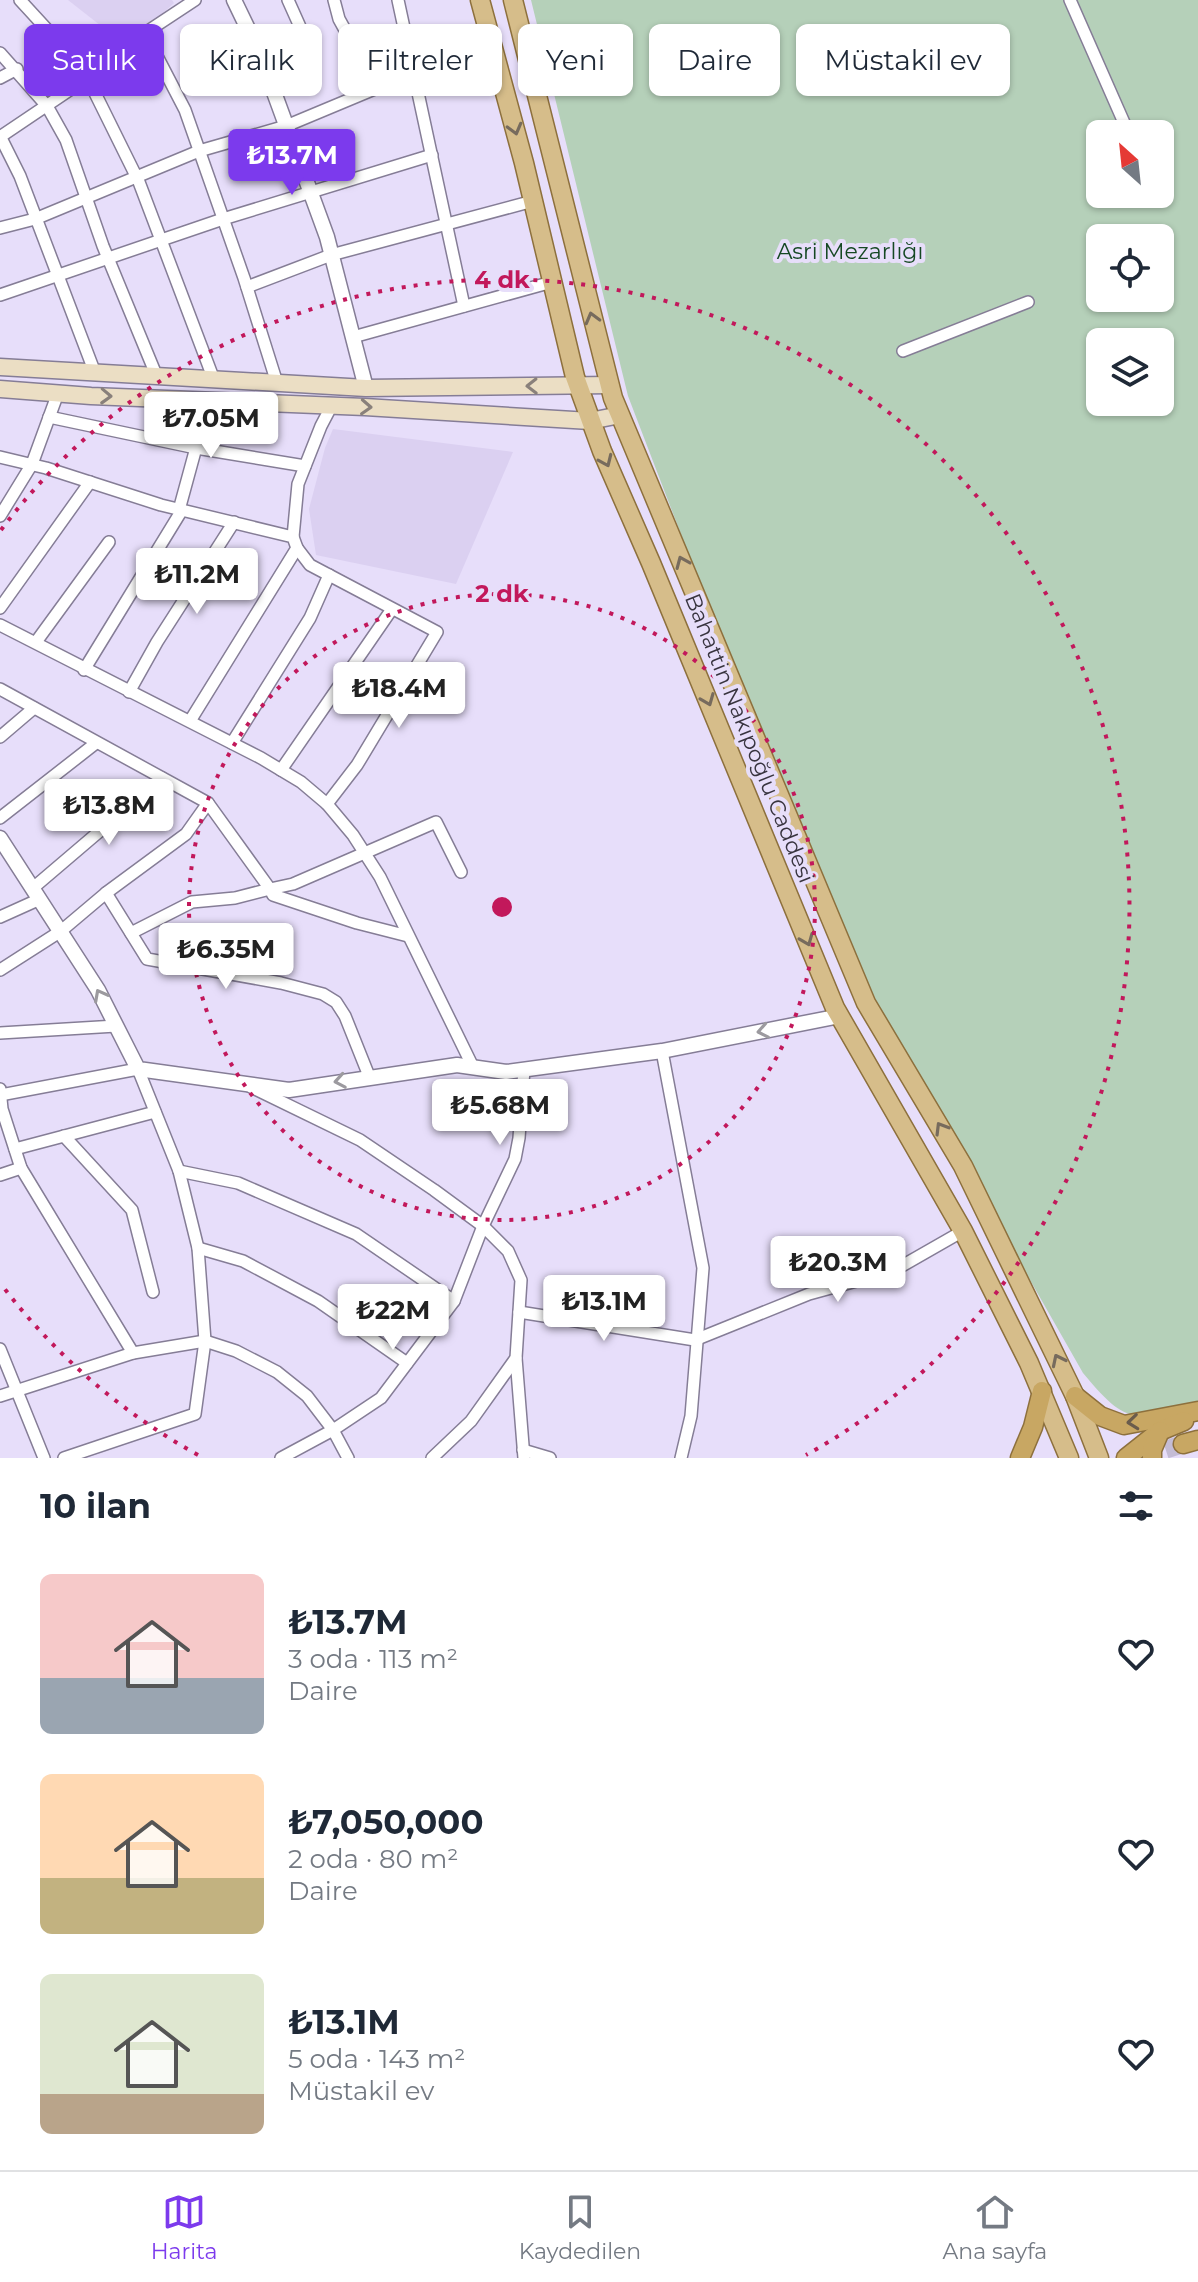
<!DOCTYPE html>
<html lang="tr">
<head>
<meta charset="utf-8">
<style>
  :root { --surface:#fff; --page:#f2f2f3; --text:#1f2937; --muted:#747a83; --line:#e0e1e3; --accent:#7c3aed }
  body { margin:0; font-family:Montserrat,sans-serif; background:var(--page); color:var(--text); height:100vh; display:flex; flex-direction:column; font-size:30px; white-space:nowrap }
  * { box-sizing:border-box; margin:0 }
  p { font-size:26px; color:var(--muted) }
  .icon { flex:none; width:44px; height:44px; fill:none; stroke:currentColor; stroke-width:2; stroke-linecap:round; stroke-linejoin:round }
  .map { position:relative; height:1458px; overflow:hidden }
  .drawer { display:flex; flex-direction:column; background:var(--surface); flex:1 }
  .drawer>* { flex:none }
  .top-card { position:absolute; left:24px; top:24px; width:1150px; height:72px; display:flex; gap:16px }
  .needle { width:52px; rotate:333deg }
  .fabs { position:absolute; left:1086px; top:120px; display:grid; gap:16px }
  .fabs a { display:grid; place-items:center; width:88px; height:88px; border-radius:12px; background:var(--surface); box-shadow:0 2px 6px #0004; font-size:40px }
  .price { position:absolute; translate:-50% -68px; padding:0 18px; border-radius:8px; background:#fff; color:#222; font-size:26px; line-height:52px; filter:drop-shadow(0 2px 4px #0008) }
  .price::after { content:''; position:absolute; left:50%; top:48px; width:24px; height:18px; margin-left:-12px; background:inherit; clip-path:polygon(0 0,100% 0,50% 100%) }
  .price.active { background:var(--accent); color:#fff }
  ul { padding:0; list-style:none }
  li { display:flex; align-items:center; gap:24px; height:200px; padding:0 40px }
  li span { display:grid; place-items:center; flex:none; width:224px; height:160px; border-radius:12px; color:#555 }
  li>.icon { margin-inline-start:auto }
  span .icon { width:96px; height:96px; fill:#fffc; stroke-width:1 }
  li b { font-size:34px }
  h2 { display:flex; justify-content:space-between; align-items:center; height:96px; padding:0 40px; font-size:34px }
  .tag { padding:0 28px; border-radius:12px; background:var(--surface); box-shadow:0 2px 6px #0004; font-size:28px; line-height:72px }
  .tag.active { background:var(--accent); color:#fff }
  .tab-bar { display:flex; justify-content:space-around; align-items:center; height:112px; border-top:2px solid var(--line); background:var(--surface); font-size:22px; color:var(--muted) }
  .tab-bar a { display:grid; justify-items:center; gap:4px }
  .tab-bar .active { color:var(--accent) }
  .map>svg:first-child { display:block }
  .built { fill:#dbd0f1 }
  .green { fill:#b5d0b9; fill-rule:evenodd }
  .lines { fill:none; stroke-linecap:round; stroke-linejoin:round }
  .trunk-tunnel { stroke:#c4bcd5; stroke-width:18; stroke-dasharray:18 9; stroke-linecap:butt }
  .minor-casing { stroke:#857d96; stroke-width:14 }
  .tertiary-casing { stroke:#857d96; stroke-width:17 }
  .secondary-casing { stroke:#857d96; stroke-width:19 }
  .primary-casing { stroke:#8d703d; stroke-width:21 }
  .trunk-casing { stroke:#8d703d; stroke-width:21 }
  .minor { stroke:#fff; stroke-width:11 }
  .tertiary { stroke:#fff; stroke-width:14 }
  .secondary { stroke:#ebdec4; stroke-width:16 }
  .primary { stroke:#d6bd8a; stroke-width:18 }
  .trunk { stroke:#c8a763; stroke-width:18 }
  .oneway { stroke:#776b5d }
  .oneway2 { stroke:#89807b }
  .oneway3 { stroke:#9c9a9f }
  .oneway4 { stroke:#6a5c4c }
  .ring { fill:none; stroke:#c2185b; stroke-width:4; stroke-dasharray:4 8 }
  .labels { text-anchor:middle; stroke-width:8; stroke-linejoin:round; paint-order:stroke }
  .park-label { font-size:22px; fill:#154823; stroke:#e7defa }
  .street-label { font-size:22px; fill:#38343f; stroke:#e7defa }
  .centre { fill:#c2185b; stroke:#e7defa; stroke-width:4 }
  .ring-label { font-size:24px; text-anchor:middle; font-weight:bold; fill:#c2185b; stroke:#e7defa; stroke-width:8; stroke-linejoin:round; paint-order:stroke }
</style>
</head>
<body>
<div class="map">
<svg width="1198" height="1458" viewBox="0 0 1198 1458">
  <rect width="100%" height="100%" fill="#e7defa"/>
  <g class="built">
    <path d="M68,0H172L174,3L132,41L119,40Z"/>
    <path d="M333,429L513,452L456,584L316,555L309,509L325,448Z"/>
  </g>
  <path class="green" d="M531,0H1198V1401C1134,1422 1127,1426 1083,1373L866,992L743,696L628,396ZM1100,134H1160V194H1100ZM1100,238H1160V298H1100ZM1100,342H1160V402H1100Z"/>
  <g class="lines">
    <path class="trunk-tunnel" d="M1140,1458L1183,1444"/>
    <g class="minor-casing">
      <g id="minor">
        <path d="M20,0L65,49L94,91L139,182L214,380"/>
        <path d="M288,0L314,58"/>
        <path d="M334,0L339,19L377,88"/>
        <path d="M398,0L464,306"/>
        <path d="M1070,0L1129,134"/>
        <path d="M145,33L195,0"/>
        <path d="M0,53L47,106L66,140L103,246L157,377"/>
        <path d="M0,78L17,69"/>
        <path d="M0,136L20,176L95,373"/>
        <path d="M0,137L86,79L145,33L185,110L244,278L277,383"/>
        <path d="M0,228L35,219L199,151L286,126L413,73"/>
        <path d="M247,287L331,255L533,201"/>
        <path d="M0,295L223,219L432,155"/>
        <path d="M353,337L552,282"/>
        <path d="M903,351L1028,302"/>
        <path d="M49,417L196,448L305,466"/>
        <path d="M0,457L46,468L161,505L293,537L297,548L190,721"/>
        <path d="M179,510L209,400"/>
        <path d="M0,516L32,464L58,393"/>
        <path d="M293,537L298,484L321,426L332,405"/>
        <path d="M297,548L310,565L437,632L357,765L327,804"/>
        <path d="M0,608L90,482"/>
        <path d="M0,625L261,758L301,782L327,804L353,835L380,877L473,1067"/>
        <path d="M36,642L109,542"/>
        <path d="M84,670L182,510"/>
        <path d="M0,689L208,803L270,889L293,884L436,822L461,872"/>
        <path d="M129,692L157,642L234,522"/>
        <path d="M0,737L34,708"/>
        <path d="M232,743L310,618L329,575"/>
        <path d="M281,770L392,609"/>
        <path d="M0,818L96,743"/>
        <path d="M33,888L162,778"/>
        <path d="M106,893L147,959L281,983L323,994L336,1002L345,1016L369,1076"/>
        <path d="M0,917L40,899"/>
        <path d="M131,933L192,902L235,898L270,889L273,895L357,923L408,936"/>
        <path d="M0,970L61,931L106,893L186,834L208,803"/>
        <path d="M0,1033L116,1026"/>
        <path d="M662,1051L703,1268L691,1416L681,1458"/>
        <path d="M251,1087L360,1140L434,1190L483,1226L508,1251L521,1280L516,1358L471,1421L432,1458"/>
        <path d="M0,1089L2,1109L21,1168L133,1353"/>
        <path d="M0,1095L138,1069L179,1171L198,1248L205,1341L195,1414L64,1458"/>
        <path d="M64,1136L132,1210L153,1292"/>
        <path d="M15,1149L155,1112"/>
        <path d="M179,1171L238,1183L356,1234L454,1301"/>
        <path d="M0,1175L21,1168"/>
        <path d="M198,1248L243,1261L318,1301L407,1363"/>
        <path d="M519,1312L695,1340L809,1294L893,1271L963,1231"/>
        <path d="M0,1349L44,1458"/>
        <path d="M516,1358L524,1458"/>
        <path d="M0,1396L133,1353L205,1341L236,1351L277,1372L307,1396L333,1430L348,1458"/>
        <path d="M523,1450L550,1458"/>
        <path d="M281,1458L333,1430L381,1398L454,1301L483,1226L515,1159L519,1138L524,1069"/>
      </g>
    </g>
    <g class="tertiary-casing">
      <g id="tertiary">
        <path d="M234,0L260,54L327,237L366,388"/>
        <path d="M0,838L98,990L138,1069L289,1090L457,1065L506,1072L662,1051L840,1016"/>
      </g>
    </g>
    <g class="secondary-casing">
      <g id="secondary">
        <path d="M0,367L366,388L610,385"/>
        <path d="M0,389L91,396L365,407L590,421L620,415"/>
      </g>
    </g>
    <g class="primary-casing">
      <g id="primary">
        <path d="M480,0L524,163L575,377L602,451L651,563L835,1008L963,1231L1029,1363L1069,1458"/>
        <path d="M513,0L613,398L866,1003L963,1166L1075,1396L1099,1458"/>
      </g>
    </g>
    <g class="trunk-casing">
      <g id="trunk">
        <path d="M1075,1396L1100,1416L1124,1425L1198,1411"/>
        <path d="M1183,1444L1198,1440"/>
        <path d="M1020,1458L1033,1427L1042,1391"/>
        <path d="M1126,1458L1160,1431L1184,1421"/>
        <path d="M1152,1458V1450L1160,1431"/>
      </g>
    </g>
    <use href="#minor" class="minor"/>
    <use href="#tertiary" class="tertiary"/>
    <use href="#secondary" class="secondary"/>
    <use href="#primary" class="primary"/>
    <use href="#trunk" class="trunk"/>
  </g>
  <defs><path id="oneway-chevron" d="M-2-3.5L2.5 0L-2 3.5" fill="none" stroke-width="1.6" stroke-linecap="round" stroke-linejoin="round" transform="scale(2)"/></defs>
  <g class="oneway">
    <use href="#oneway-chevron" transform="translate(515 129) rotate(75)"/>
    <use href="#oneway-chevron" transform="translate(592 318) rotate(-105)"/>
    <use href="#oneway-chevron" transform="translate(606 461) rotate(66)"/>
    <use href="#oneway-chevron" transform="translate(682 562) rotate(-113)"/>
    <use href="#oneway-chevron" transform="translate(708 700) rotate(68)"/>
    <use href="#oneway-chevron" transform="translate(807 940) rotate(68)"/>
    <use href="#oneway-chevron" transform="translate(941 1128) rotate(-121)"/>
    <use href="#oneway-chevron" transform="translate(1058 1360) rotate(-116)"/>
  </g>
  <g class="oneway2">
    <use href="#oneway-chevron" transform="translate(532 386) rotate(179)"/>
    <use href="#oneway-chevron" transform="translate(106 396) rotate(2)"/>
    <use href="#oneway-chevron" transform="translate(366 407) rotate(3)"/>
  </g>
  <g class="oneway3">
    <use href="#oneway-chevron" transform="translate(100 995) rotate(-118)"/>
    <use href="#oneway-chevron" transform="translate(763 1031) rotate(169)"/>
    <use href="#oneway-chevron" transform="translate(340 1081) rotate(170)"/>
  </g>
  <use class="oneway4" href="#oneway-chevron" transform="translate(1133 1422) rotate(174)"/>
  <g class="ring">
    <circle cx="502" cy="907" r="313"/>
    <path d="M198 1455A627 627 0 0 1 1 1284M1 530A627 627 0 1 1 806 1455"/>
  </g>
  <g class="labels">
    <g class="park-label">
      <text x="850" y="259">Asri Mezarlığı</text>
    </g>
    <g class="street-label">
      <text transform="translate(750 738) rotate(68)" y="8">Bahattin Nakıpoğlu Caddesi</text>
    </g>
  </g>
  <circle cx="502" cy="907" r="12" class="centre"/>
  <g class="ring-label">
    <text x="502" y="288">4 dk</text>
    <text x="502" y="602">2 dk</text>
  </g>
</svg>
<div class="fabs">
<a><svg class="needle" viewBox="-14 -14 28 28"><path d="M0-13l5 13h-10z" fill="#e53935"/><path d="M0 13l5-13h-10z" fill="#747a83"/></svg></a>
<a><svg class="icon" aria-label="locate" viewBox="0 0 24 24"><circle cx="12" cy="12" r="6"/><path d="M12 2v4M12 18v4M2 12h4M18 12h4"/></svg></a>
<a><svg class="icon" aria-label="layers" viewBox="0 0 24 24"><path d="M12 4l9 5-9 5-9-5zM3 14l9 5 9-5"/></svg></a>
</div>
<b class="price active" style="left:292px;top:197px">₺13.7M</b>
<b class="price" style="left:211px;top:460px">₺7.05M</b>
<b class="price" style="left:197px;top:616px">₺11.2M</b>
<b class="price" style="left:399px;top:730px">₺18.4M</b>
<b class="price" style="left:109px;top:847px">₺13.8M</b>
<b class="price" style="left:226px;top:991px">₺6.35M</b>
<b class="price" style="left:500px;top:1147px">₺5.68M</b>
<b class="price" style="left:838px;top:1304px">₺20.3M</b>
<b class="price" style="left:604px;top:1343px">₺13.1M</b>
<b class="price" style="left:393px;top:1352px">₺22M</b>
<div class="top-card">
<a class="tag active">Satılık</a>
<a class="tag">Kiralık</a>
<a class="tag">Filtreler</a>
<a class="tag">Yeni</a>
<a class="tag">Daire</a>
<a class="tag">Müstakil ev</a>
</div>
</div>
<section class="drawer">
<h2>10 ilan<svg class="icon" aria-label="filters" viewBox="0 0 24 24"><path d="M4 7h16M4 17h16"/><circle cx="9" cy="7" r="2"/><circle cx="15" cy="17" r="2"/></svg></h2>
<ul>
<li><span style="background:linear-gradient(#f6c9c9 65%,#9aa5b1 0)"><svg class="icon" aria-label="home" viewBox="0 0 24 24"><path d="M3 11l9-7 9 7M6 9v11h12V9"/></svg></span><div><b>₺13.7M</b><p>3 oda · 113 m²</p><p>Daire</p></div><svg class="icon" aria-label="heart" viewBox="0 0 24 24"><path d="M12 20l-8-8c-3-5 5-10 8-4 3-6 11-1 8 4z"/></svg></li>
<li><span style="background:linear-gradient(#ffd9b3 65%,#c2b280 0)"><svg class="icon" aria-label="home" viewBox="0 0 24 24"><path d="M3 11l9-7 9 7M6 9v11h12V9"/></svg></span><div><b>₺7,050,000</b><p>2 oda · 80 m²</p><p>Daire</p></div><svg class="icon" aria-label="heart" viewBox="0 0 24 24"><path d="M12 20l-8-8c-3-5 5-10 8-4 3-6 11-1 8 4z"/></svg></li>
<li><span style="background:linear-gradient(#dfe7d0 75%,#b9a48a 0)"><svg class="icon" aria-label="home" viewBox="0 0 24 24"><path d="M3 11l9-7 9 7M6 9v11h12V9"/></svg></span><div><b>₺13.1M</b><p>5 oda · 143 m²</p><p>Müstakil ev</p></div><svg class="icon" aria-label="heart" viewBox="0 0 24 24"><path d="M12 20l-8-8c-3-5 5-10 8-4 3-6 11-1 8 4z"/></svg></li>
</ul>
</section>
<nav class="tab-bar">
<a class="active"><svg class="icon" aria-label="map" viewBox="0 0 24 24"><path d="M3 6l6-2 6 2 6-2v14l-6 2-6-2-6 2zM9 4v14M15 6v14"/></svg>Harita</a>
<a><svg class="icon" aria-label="saved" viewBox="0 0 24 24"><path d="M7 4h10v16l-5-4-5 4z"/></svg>Kaydedilen</a>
<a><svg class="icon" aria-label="home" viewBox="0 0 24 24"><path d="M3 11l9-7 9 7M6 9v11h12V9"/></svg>Ana sayfa</a>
</nav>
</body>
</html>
